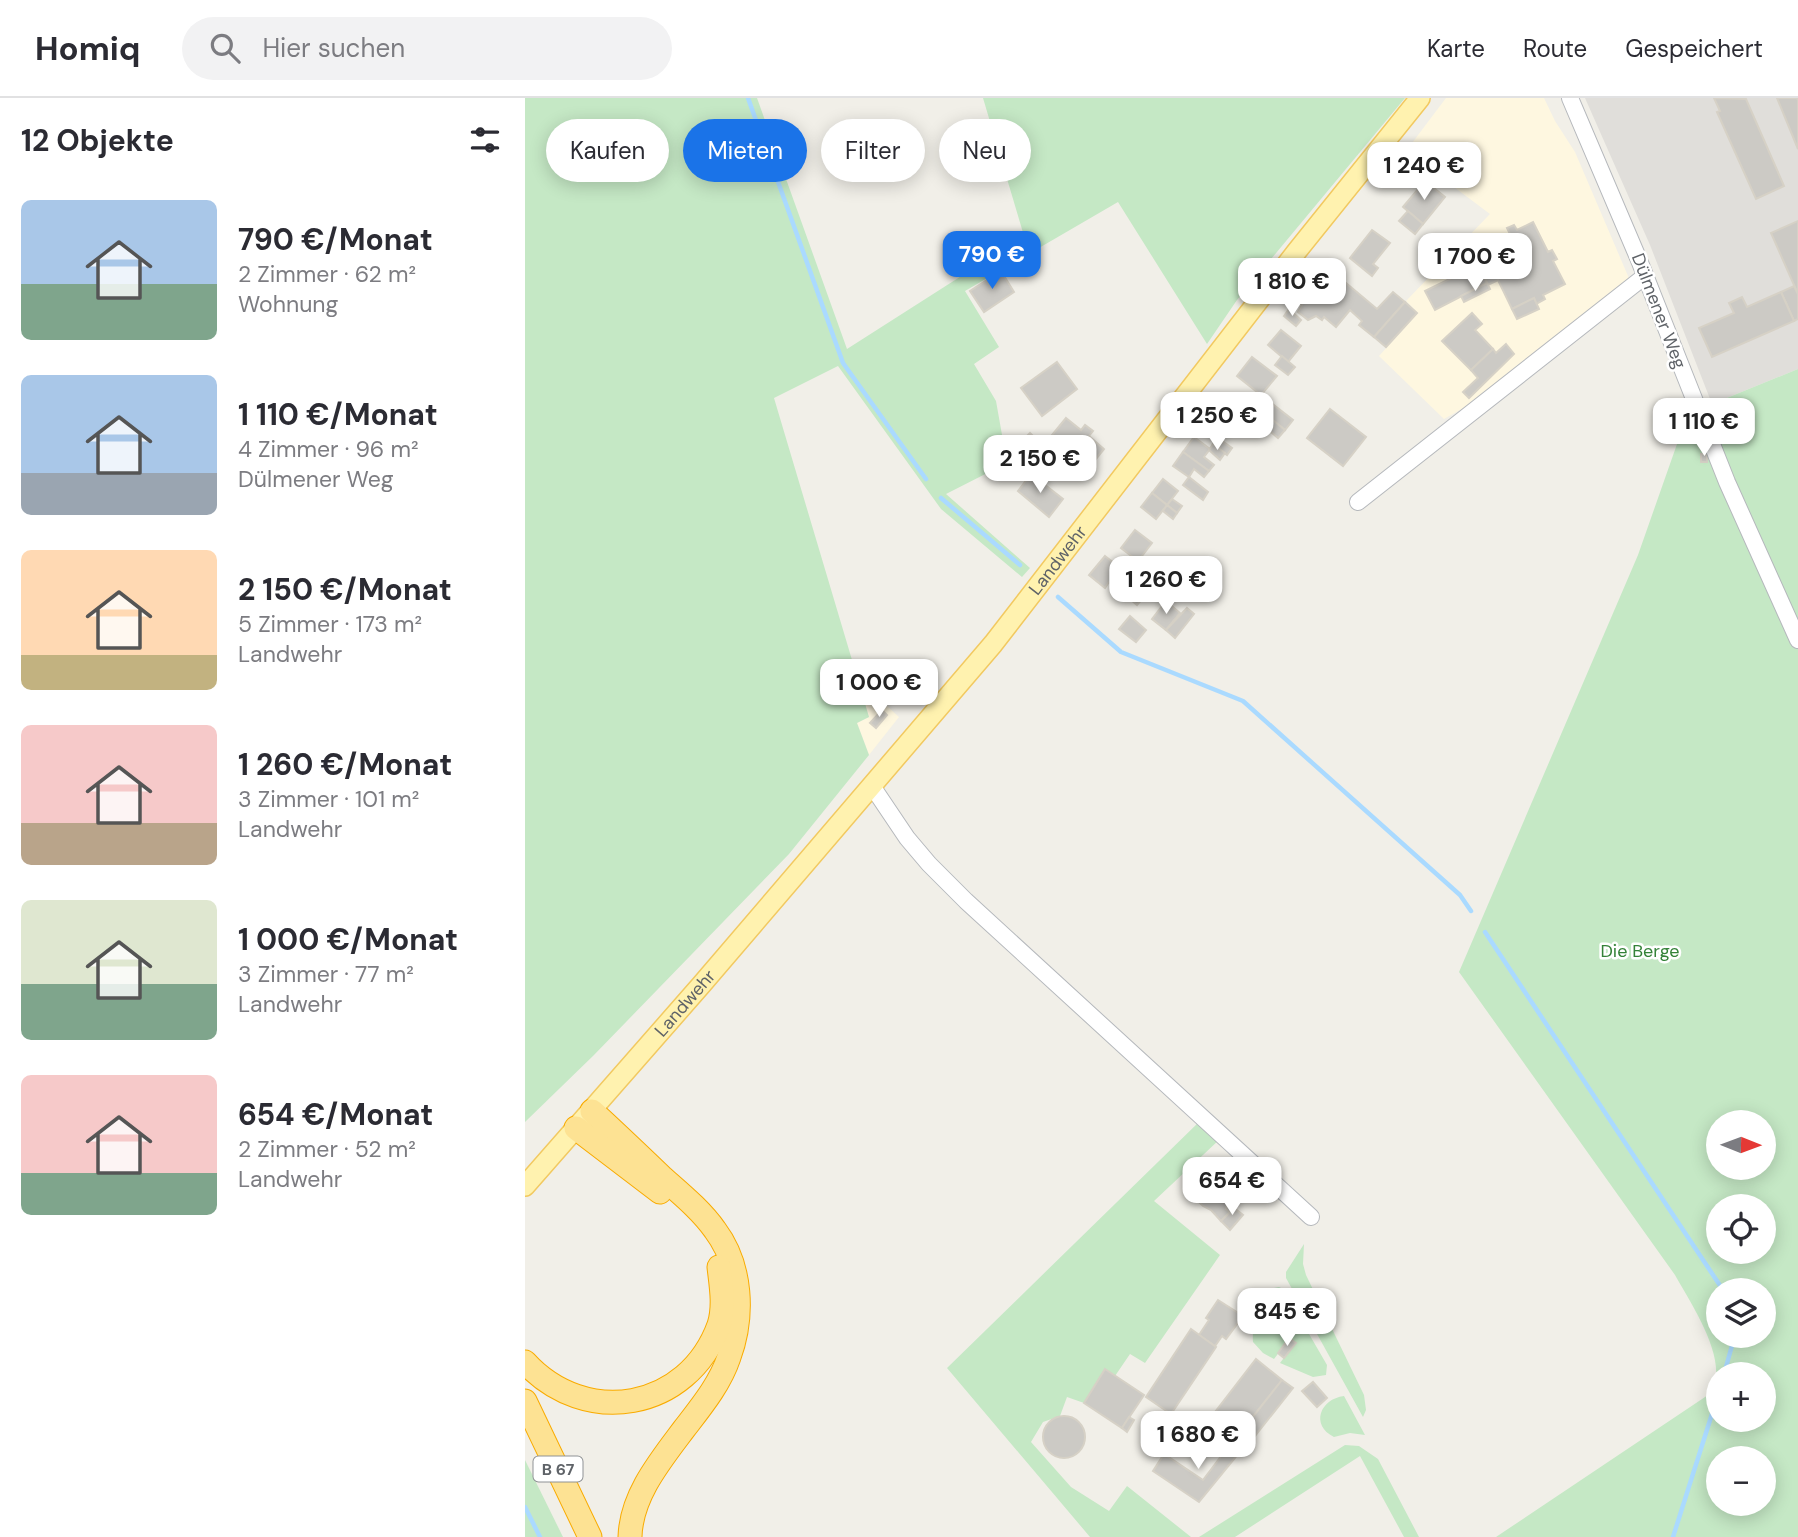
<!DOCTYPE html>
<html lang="de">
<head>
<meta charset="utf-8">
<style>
  :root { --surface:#fff; --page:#f2f2f3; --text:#2b2b33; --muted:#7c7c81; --line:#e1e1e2; --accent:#1a73e8 }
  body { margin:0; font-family:"DM Sans",sans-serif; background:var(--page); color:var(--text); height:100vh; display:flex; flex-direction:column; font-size:26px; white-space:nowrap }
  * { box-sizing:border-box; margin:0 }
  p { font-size:23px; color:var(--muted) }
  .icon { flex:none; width:38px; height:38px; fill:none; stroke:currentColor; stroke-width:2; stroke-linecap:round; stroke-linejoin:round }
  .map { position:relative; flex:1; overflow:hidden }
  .sheet { display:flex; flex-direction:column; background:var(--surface); width:525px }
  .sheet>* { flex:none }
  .top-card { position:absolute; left:21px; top:21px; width:665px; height:63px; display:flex; gap:14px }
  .needle { width:46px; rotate:91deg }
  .controls { position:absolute; left:1181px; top:1012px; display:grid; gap:14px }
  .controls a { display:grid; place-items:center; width:70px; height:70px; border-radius:50%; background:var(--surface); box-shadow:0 4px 18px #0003; font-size:35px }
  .price { position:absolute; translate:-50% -60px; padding:0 16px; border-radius:14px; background:#fff; color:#222; font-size:23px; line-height:46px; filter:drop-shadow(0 2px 4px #0008) }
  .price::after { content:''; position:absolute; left:50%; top:42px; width:21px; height:16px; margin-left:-10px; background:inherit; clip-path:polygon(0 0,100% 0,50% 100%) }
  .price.on { background:var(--accent); color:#fff }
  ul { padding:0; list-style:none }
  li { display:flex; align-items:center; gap:21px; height:175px; padding:0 21px }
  li span { display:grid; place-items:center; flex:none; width:196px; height:140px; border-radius:10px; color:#555 }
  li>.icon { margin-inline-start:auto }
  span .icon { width:84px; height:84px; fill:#fffc; stroke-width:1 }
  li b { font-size:30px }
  h2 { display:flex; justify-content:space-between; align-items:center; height:84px; padding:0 21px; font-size:30px }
  .pill { padding:0 24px; border-radius:32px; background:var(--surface); box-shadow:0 4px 18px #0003; font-size:24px; line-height:63px }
  .pill.on { background:var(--accent); color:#fff }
  header { display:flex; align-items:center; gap:42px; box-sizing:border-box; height:98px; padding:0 35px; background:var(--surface); border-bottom:2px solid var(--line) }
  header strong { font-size:33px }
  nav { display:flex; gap:38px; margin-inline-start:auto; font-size:24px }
  .search { width:490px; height:63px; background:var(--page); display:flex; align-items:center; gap:18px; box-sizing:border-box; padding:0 24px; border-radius:38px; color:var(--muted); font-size:26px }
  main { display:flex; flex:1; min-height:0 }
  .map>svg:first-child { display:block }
  .commercial { fill:#fef7e0 }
  .industrial { fill:#e0deda }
  .green { fill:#c5e8c5; fill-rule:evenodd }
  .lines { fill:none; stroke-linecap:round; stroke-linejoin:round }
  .stream { stroke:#aadaff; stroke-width:4.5 }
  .building { fill:#cccac5; stroke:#d6d1c6; stroke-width:2 }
  .minor-casing { stroke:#b5b8bc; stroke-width:18 }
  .major-casing { stroke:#f2c960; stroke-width:22 }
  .highway-casing { stroke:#f9ab00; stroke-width:25 }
  .minor { stroke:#fff; stroke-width:16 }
  .major { stroke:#fff2af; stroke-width:19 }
  .highway { stroke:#fde293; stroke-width:23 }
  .labels { text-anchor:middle; stroke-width:5; stroke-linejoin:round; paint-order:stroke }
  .shield { fill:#fff; stroke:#8f9295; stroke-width:2 }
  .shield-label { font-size:16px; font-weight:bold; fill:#5f6368 }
  .street-label { font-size:18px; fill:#5f6368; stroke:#fff }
  .park-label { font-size:18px; fill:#348238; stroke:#fff }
</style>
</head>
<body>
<header>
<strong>Homiq</strong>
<div class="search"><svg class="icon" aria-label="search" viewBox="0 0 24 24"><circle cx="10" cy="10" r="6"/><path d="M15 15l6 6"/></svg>Hier suchen</div>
<nav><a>Karte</a><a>Route</a><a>Gespeichert</a></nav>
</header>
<main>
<section class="sheet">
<h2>12 Objekte<svg class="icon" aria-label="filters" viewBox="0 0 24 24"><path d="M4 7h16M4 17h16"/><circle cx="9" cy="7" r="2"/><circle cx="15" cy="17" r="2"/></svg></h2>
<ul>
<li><span style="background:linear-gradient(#a9c7e8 60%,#7fa58c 0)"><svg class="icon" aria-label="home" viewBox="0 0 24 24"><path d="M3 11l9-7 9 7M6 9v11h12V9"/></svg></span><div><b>790 €/Monat</b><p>2 Zimmer · 62 m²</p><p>Wohnung</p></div></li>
<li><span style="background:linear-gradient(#a9c7e8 70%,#9aa5b1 0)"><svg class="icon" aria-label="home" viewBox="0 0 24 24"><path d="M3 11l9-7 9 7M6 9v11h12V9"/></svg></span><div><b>1 110 €/Monat</b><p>4 Zimmer · 96 m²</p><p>Dülmener Weg</p></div></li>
<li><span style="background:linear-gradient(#ffd9b3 75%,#c2b280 0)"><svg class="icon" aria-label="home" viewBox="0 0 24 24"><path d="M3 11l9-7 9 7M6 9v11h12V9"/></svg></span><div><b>2 150 €/Monat</b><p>5 Zimmer · 173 m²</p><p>Landwehr</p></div></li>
<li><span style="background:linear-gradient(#f6c9c9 70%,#b9a48a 0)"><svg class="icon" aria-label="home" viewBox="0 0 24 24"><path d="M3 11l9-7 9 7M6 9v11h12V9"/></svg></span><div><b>1 260 €/Monat</b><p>3 Zimmer · 101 m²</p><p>Landwehr</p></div></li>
<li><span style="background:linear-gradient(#dfe7d0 60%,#7fa58c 0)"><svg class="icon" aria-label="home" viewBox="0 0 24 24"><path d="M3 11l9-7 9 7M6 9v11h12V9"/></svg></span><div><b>1 000 €/Monat</b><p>3 Zimmer · 77 m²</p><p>Landwehr</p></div></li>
<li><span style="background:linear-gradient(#f6c9c9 70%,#7fa58c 0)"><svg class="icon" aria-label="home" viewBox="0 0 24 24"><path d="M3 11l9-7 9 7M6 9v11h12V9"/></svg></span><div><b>654 €/Monat</b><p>2 Zimmer · 52 m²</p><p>Landwehr</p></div></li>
</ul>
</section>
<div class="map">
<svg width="1273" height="1439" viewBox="0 0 1273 1439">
  <rect width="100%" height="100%" fill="#f1efe8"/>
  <g class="commercial">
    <path d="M921,0H1019L1030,23L1050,54L1106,185L949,304L919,321L854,258L893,215L881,203L965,116L881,53Z"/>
    <path d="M332,580L374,619L344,657L332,625L344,619Z"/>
  </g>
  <path class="industrial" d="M1060,0H1273V271L1187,306L1125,147Z"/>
  <g class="green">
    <path d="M0,0H232L322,251L499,138L458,0H880L712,202L682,246L593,104L440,193L474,249L449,266L471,303L482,365L421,396L505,470L497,479L416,411L313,268L249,300L344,619L332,625L344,657L264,756L69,957L0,1024Z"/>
    <path d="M1273,271V1439H971L1186,1295C1187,1290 1190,1284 1191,1279C1194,1247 1165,1204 1150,1177L934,874L1113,457L1158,329L1187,306ZM1194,1024H1239V1069H1194ZM1194,1108H1239V1153H1194ZM1194,1192H1239V1237H1194ZM1194,1276H1239V1321H1194ZM1194,1360H1239V1405H1194Z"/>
    <path d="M676,1022L695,1041L629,1103L695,1157L620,1265L605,1256L590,1278L580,1271L559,1305L542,1299L535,1318L518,1324L506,1344L546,1389L584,1413L602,1388L666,1439H565L422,1270Z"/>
    <path d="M779,1146L778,1166L781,1177L839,1297L841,1312L838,1319L761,1180V1174Z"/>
    <path d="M754,1189L758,1191L802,1267L801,1277L788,1279L755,1265L770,1245L765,1240L749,1261L738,1255L728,1244C726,1222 738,1207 749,1190Z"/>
    <path d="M819,1298L840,1337L825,1335L809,1339C785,1327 795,1301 819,1298Z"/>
    <path d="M820,1347L834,1348L853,1361L894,1439H879L835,1358L710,1439H674Z"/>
    <path d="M0,1362L38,1439H0Z"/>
  </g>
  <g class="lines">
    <g class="stream">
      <path d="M223,0L318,265L401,381"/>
      <path d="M416,400L495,467"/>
      <path d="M533,499L596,554L718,603L935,797L946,813"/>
      <path d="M960,834L1198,1192"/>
      <path d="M1199,1276L1210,1237"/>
      <path d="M0,1409L15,1439"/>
      <path d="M1148,1439L1193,1297"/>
    </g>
  </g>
  <g class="building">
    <path d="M1189,0L1221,1L1259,88L1231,101L1192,14L1195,13Z"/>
    <path d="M1252,0H1272L1273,2V51Z"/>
    <path d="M900,83L920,99L898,126L878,109Z"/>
    <path d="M883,113L898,126L890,136L874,123Z"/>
    <path d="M1273,123V196L1246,135Z"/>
    <path d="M1008,124L1023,154L1027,152L1032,161L1028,163L1040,186L1018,197L1020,201L1011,206L1009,200L987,211L973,182L963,187L953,167L978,154L972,142L985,136L982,130L989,127L992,132Z"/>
    <path d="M847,132L865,145L848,166L853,170L847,178L825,160Z"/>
    <path d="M966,143L973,156L957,164L951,151Z"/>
    <path d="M904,156L915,164L909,172L898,163Z"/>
    <path d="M950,161L953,167L938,174L935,168Z"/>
    <path d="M953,167L962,185L910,212L900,193Z"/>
    <path d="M476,173L489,194L459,214L445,193Z"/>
    <path d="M821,185L852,211L868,194L880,204L849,239L834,227L837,223L825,212L811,229L799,219L797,222L791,218L783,222L773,214L777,207L774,205L788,188L808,203Z"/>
    <path d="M962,185L965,191L939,204L936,198Z"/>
    <path d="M1269,188L1273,196V221L1269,223L1256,194Z"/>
    <path d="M1256,194L1269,223L1187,259L1174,230L1209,215L1204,205L1217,199L1222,209Z"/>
    <path d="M1009,200L1014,211L992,221L987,211Z"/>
    <path d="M880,204L892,215L861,249L849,239Z"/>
    <path d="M764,211L776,222L771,228L759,218Z"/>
    <path d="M947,215L957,226L950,232L968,251L946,272L917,243Z"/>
    <path d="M756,232L776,248L763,264L743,247Z"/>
    <path d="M981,246L989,256L944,300L938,294L953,280L946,272L968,251L971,255Z"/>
    <path d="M757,258L770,269L763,277L750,267Z"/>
    <path d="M727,259L752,278L736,297L712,278Z"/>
    <path d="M532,264L552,291L517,318L496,290Z"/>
    <path d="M701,297L722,314L716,321L721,326L716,331L690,312Z"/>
    <path d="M736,297L768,322L760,332L728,306Z"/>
    <path d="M728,306L760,332L753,340L722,314Z"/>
    <path d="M805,311L841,339L818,368L782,340Z"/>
    <path d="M690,312L705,323L695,337L679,326Z"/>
    <path d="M541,320L556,332L560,327L568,333L564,338L579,351L557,378L541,365L550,355L544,350L539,357L522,343Z"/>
    <path d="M705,323L716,331L711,338L701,329Z"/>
    <path d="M505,335L519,349L505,355L495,345Z"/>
    <path d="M669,339L685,351L679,359L689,367L684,373L658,354Z"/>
    <path d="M693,340L707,350L702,357L688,346Z"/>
    <path d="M688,346L700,355L695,362L684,352Z"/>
    <path d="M658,354L684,373L679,379L669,371L664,379L648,368Z"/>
    <rect x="1176" y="356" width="6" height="8"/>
    <path d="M506,376L538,401L524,419L493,393Z"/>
    <path d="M664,379L683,394L678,402L658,387Z"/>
    <path d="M638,381L653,393L642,407L627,395Z"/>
    <path d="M627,395L642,407L631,421L616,409Z"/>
    <path d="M647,401L657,408L652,415L642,407Z"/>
    <path d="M642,407L652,415L648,421L638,413Z"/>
    <path d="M610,432L627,445L613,463L596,450Z"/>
    <path d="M580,458L608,480L597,494L584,484L580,490L564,477Z"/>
    <path d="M608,480L624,493L612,507L597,494Z"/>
    <path d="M641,503L655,515L641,532L627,521Z"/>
    <path d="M662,510L669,516L650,540L641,532Z"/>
    <path d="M605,518L621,532L611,544L594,531Z"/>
    <path d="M357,612L362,617L351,630L345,625Z"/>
    <path d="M693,1079L714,1098L701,1109L705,1114L696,1123L686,1112L678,1108L665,1096L672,1089L678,1092L685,1088Z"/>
    <path d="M704,1106L718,1117L705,1132L696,1123L705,1114L701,1111Z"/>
    <path d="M693,1202L718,1218L701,1241L697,1238L690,1248L674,1237L684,1222L681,1220Z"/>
    <path d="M666,1231L691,1249L646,1316L621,1299Z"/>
    <path d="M764,1240L771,1245L759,1260L753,1255Z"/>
    <path d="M731,1261L757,1282L716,1334L690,1314Z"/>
    <path d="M580,1271L619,1297L597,1330L559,1305Z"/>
    <path d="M757,1282L768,1290L726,1343L716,1334Z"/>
    <path d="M788,1284L802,1300L792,1309L777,1293Z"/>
    <circle cx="539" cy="1339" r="21"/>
    <path d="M604,1319L609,1322L602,1334L597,1330Z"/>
    <path d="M713,1336L723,1344L674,1404L628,1373L639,1356L678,1382Z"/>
  </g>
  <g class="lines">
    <g class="minor-casing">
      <g id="minor">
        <path d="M1045,0L1114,162L1202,384L1273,542"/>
        <path d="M833,404L1120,178"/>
        <path d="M347,688L382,740L404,766L441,803L786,1119"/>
      </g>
    </g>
    <g class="major-casing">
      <g id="major">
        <path id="s1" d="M0,1088L177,886L468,546L772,153L895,0"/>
      </g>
    </g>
    <g class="highway-casing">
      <g id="highway">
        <path d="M67,1013C91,1035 114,1057 137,1079C155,1095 176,1112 190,1132C217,1168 219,1218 204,1259C195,1286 176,1309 159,1331C135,1363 106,1398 105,1439"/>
        <path d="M51,1030L135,1094"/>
        <path d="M0,1264C60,1330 163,1313 194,1227C200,1208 196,1187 194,1169"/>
        <path d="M0,1303L65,1439"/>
      </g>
    </g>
    <use href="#minor" class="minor"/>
    <use href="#major" class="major"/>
    <use href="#highway" class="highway"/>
  </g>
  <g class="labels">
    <rect class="shield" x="8.5" y="1358.5" width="49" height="25" rx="5"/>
    <g class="shield-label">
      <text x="33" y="1377">B 67</text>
    </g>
    <g class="street-label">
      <text transform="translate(1134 213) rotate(69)" y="6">Dülmener Weg</text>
      <text dy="6" stroke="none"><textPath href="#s1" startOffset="822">Landwehr</textPath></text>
      <text dy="6" stroke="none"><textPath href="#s1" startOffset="243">Landwehr</textPath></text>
    </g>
    <g class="park-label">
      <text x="1115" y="859">Die Berge</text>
    </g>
  </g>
</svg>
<div class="controls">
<a><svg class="needle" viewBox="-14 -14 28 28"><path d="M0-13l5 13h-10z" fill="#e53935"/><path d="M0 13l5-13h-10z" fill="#7c7c81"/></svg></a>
<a><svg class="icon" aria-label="locate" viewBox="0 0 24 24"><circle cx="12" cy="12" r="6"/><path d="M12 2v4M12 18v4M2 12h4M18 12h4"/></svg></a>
<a><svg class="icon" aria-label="layers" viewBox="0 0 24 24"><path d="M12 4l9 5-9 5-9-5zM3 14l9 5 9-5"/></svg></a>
<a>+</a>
<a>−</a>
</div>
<b class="price" style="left:899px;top:104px">1 240 €</b>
<b class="price on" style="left:467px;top:193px">790 €</b>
<b class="price" style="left:950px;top:195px">1 700 €</b>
<b class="price" style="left:767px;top:220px">1 810 €</b>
<b class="price" style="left:692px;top:354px">1 250 €</b>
<b class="price" style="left:1179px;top:360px">1 110 €</b>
<b class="price" style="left:515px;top:397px">2 150 €</b>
<b class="price" style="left:641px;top:518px">1 260 €</b>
<b class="price" style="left:354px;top:621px">1 000 €</b>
<b class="price" style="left:707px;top:1119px">654 €</b>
<b class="price" style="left:762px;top:1250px">845 €</b>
<b class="price" style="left:673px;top:1373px">1 680 €</b>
<div class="top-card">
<a class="pill">Kaufen</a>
<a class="pill on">Mieten</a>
<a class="pill">Filter</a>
<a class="pill">Neu</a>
</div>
</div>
</main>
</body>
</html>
